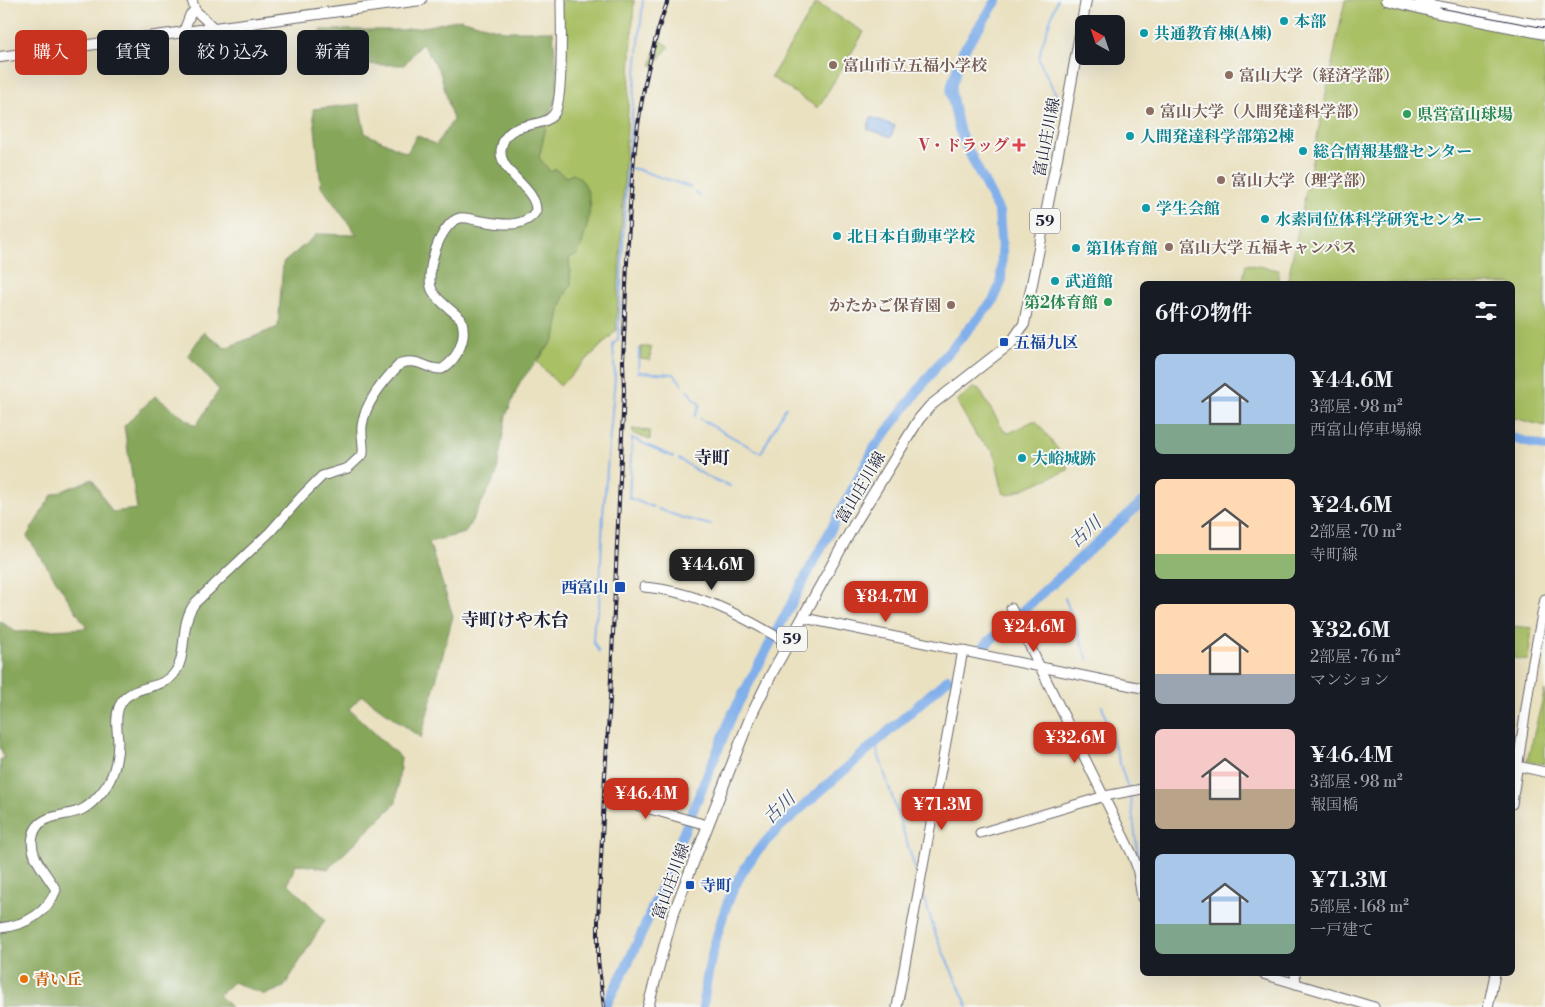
<!DOCTYPE html>
<html lang="ja">
<head>
<meta charset="utf-8">
<style>
  :root { --surface:#171b24; --page:#242831; --text:#f1f3f6; --muted:#9ea1a6; --accent:#c8321e }
  body { margin:0; font-family:"Libre Bodoni","Noto Serif JP",serif; background:var(--page); color:var(--text); height:100vh; display:flex; flex-direction:column; font-size:19px; white-space:nowrap }
  * { box-sizing:border-box; margin:0 }
  p { font-size:16px; color:var(--muted) }
  .icon { flex:none; width:28px; height:28px; fill:none; stroke:currentColor; stroke-width:2; stroke-linecap:round; stroke-linejoin:round }
  .map { position:relative; flex:1; overflow:hidden }
  .panel { position:absolute; left:1140px; top:281px; width:375px; height:695px; display:flex; flex-direction:column; background:var(--surface); border-radius:8px; box-shadow:0 5px 20px #0002 }
  .panel>* { flex:none }
  .banner { position:absolute; left:15px; top:30px; width:475px; height:45px; display:flex; gap:10px }
  .needle { width:32px; rotate:320deg }
  .buttons { position:absolute; left:1075px; top:15px; display:grid; gap:10px }
  .buttons a { display:grid; place-items:center; width:50px; height:50px; border-radius:8px; background:var(--surface); box-shadow:0 5px 20px #0002; font-size:25px }
  .price { position:absolute; translate:-50% -42px; padding:0 11px; border-radius:10px; background:var(--accent); color:#fff; font-size:16px; line-height:32px; filter:drop-shadow(0 1px 2px #0008) }
  .price::after { content:''; position:absolute; left:50%; top:30px; width:15px; height:11px; margin-left:-8px; background:inherit; clip-path:polygon(0 0,100% 0,50% 100%) }
  .price.on { background:#222; color:#fff }
  ul { padding:0; list-style:none }
  li { display:flex; align-items:center; gap:15px; height:125px; padding:0 15px }
  li span { display:grid; place-items:center; flex:none; width:140px; height:100px; border-radius:8px; color:#555 }
  li>.icon { margin-inline-start:auto }
  span .icon { width:60px; height:60px; fill:#fffc; stroke-width:1 }
  li b { font-size:21px }
  h2 { display:flex; justify-content:space-between; align-items:center; height:60px; padding:0 15px; font-size:21px }
  .pill { padding:0 18px; border-radius:8px; background:var(--surface); box-shadow:0 5px 20px #0002; font-size:18px; line-height:45px }
  .pill.on { background:var(--accent); color:#fff }
  .map>svg:first-child { display:block }
  .green { fill:#a9c065; stroke:#667150 }
  .forest { fill:#86a65a; stroke:#54644a }
  .water { fill:#80afea; stroke:#516892 }
  .lines { fill:none; stroke-linecap:round; stroke-linejoin:round }
  .stream { stroke:#80afea; stroke-width:2 }
  .river { stroke:#80afea; stroke-width:10 }
  .secondary-casing { stroke:#68656a; stroke-width:11 }
  .primary-casing { stroke:#68656a; stroke-width:12 }
  .secondary { stroke:#fff; stroke-width:9 }
  .primary { stroke:#fff; stroke-width:10 }
  .tram { stroke:#22223b; stroke-width:1 }
  .rail-casing { stroke:#22223b; stroke-width:4 }
  .rail { stroke:#f6f6f2; stroke-width:2; stroke-dasharray:5.5; stroke-linecap:butt }
  .culture-dot { fill:#0f9aa8; stroke:#f6f6f2; stroke-width:2 }
  .education-dot { fill:#8d6e63; stroke:#f6f6f2; stroke-width:2 }
  .leisure-dot { fill:#2e9e5b; stroke:#f6f6f2; stroke-width:2 }
  .health-dot { fill:#e0444e; stroke:#f6f6f2; stroke-width:2 }
  .transit-dot { fill:#1a4fb4; stroke:#f6f6f2; stroke-width:2 }
  .food-dot { fill:#e8710a; stroke:#f6f6f2; stroke-width:2 }
  .labels { text-anchor:middle; stroke-width:4; stroke-linejoin:round; paint-order:stroke }
  .shield { fill:#f6f6f2; stroke:#626272; stroke-width:1 }
  .shield-label { font-size:15px; font-weight:bold; fill:#22223b }
  .culture-label { font-size:16px; font-weight:bold; fill:#0d838f; stroke:#f6f6f2; text-anchor:start }
  .education-label { font-size:16px; font-weight:bold; fill:#785e54; stroke:#f6f6f2; text-anchor:start }
  .leisure-label { font-size:16px; font-weight:bold; fill:#27864d; stroke:#f6f6f2; text-anchor:start }
  .street-label { font-size:16px; fill:#22223b; stroke:#f6f6f2 }
  .health-label { font-size:16px; font-weight:bold; fill:#be3a42; stroke:#f6f6f2; text-anchor:end }
  .transit-label { font-size:16px; font-weight:bold; fill:#164399; stroke:#f6f6f2; text-anchor:start }
  .food-label { font-size:16px; font-weight:bold; fill:#c56008; stroke:#f6f6f2; text-anchor:start }
  .neighbourhood-label { font-size:18px; font-weight:bold; fill:#22223b; stroke:#f6f6f2 }
  .water-label { font-size:18px; font-style:italic; fill:#435378; stroke:#f6f6f2 }
</style>
</head>
<body>
<div class="map">
<svg width="1545" height="1007" viewBox="0 0 1545 1007">
  <rect width="100%" height="100%" fill="#f6f6f2"/>
  <filter id="ink" filterUnits="userSpaceOnUse"><feTurbulence type="fractalNoise" baseFrequency=".02" numOctaves="2"/><feDisplacementMap in="SourceGraphic" scale="10" xChannelSelector="R" yChannelSelector="G"/><feConvolveMatrix kernelMatrix="1 2 1 2 8 2 1 2 1" color-interpolation-filters="sRGB"/></filter>
  <filter id="wash" filterUnits="userSpaceOnUse"><feTurbulence type="fractalNoise" baseFrequency=".0096" numOctaves="4" result="noise"/><feDisplacementMap in="SourceGraphic" scale="20" xChannelSelector="R" yChannelSelector="G"/><feGaussianBlur stdDeviation="1.12" result="paint"/><feColorMatrix in="noise" values="0 0 0 0 0 0 0 0 0 0 0 0 0 0 0 0 0 1.4 0 .05"/><feComposite in="paint" operator="in"/></filter>
  <g filter="url(#wash)">
    <rect width="100%" height="100%" fill="#eae1c1"/>
    <g class="green">
      <path d="M561,0H634L616,331L560,386L537,362L555,338L560,310L564,296L571,285L569,258L582,244L591,202L567,177L555,170L551,173L539,158L547,121L555,113Z"/>
      <path d="M1345,0H1373L1401,5L1545,36V426L1513,418L1512,284H1287Z"/>
      <path d="M816,3L864,32L818,108L771,77Z"/>
      <path d="M659,39L669,47L653,66L651,65Z"/>
      <path d="M1246,264L1279,270L1277,284H1242Z"/>
      <path d="M641,347H651L650,360L640,359Z"/>
      <path d="M974,387L979,389L1004,431L1009,433L1033,421H1036L1067,461L1068,470L1009,495L1003,493L994,452L977,437L957,402L958,400Z"/>
      <path d="M632,429L650,431V440L634,434Z"/>
      <path d="M1513,626L1532,628L1528,660L1513,658Z"/>
      <path d="M1545,690V764L1527,761Z"/>
    </g>
    <path class="forest" d="M460,19L504,31H553L558,92L547,121L539,158L551,172L555,169L566,177L573,174C601,187 587,232 578,254L569,258L571,285L564,296L560,310L555,338L520,382L506,416L496,476L465,533L429,542L453,616L421,738L362,695L349,709L401,758L396,803L328,869L296,864L288,883L325,920L284,987L265,995L233,982L219,995L231,1007H0V760L4,758L0,747V621L16,632L87,628L27,536L52,495L92,479L112,512L137,509L124,426L155,396L196,426L219,390L188,355L204,332L225,348L278,327L283,263L317,234L357,235L321,186L313,109L359,104L365,133L407,153L417,135L436,145L453,120L440,72L422,43L404,65L336,64L320,30H401L429,26Z"/>
    <path class="water" d="M871,117L895,126L891,137L867,129Z"/>
    <g class="lines">
      <g class="stream">
        <path d="M1057,0L1041,48L1039,60L1062,107"/>
        <path d="M627,168L636,169L690,187"/>
        <path d="M695,192L699,196"/>
        <path d="M639,349L638,372L674,374L682,384"/>
        <path d="M687,390L700,405L695,416"/>
        <path d="M700,419L761,453L786,407"/>
        <path d="M679,459L706,476L730,486"/>
        <path d="M653,507L629,498L632,438L673,457"/>
        <path d="M658,509L683,518L711,525"/>
        <path d="M1052,583L1056,588"/>
        <path d="M1065,598L1088,660"/>
        <path d="M599,652L593,641L594,624L599,608L603,515L615,378L613,344L618,339L627,168L643,0"/>
        <path d="M1102,706L1128,789"/>
        <path d="M875,744L918,877"/>
        <path d="M1130,794L1138,856L1142,867"/>
        <path d="M922,891L936,936L968,1007"/>
      </g>
      <g class="river">
        <path d="M1512,438L1545,447"/>
        <path d="M984,646L1142,502"/>
        <path d="M605,1007L627,965L645,926L733,713L875,447L940,362L993,301L1001,283L1002,251L999,212L965,144L959,129L951,93L952,84L963,51L997,0"/>
        <path d="M703,1007C706,972 721,912 737,882C748,860 765,842 782,825L948,679"/>
      </g>
    </g>
  </g>
  <g filter="url(#ink)">
    <g class="lines">
      <g class="secondary-casing">
        <g id="secondary">
          <path d="M192,0L195,10L214,28"/>
          <path d="M183,33L190,15L195,10"/>
          <path d="M644,587C696,591 745,617 789,644"/>
          <path d="M1011,608L1132,854L1137,867L1142,898"/>
          <path d="M804,618L1142,688"/>
          <path d="M1513,765L1545,772"/>
          <path d="M614,799L707,825"/>
          <path d="M1512,804L1532,667L1545,599"/>
          <path d="M980,833L1105,796L1142,789"/>
          <path d="M0,928C25,925 46,915 56,890C47,873 28,857 33,836C38,812 67,818 83,809C92,804 102,793 107,785C115,773 118,754 118,741C117,729 115,717 119,707C128,684 159,691 173,675C189,657 178,625 195,603L270,532L302,496L322,476L348,468L363,454C364,445 361,436 362,426C365,402 384,380 401,363C422,358 425,370 442,369C458,359 468,337 461,319C452,310 439,302 433,292C423,275 440,222 460,218C465,217 471,219 476,220C495,223 523,231 536,211C537,188 499,173 501,150C505,117 542,131 554,114C564,101 561,20 561,0"/>
          <path d="M1263,974L1374,1007"/>
          <path d="M1295,974L1296,984"/>
          <path d="M897,1007L963,650"/>
          <path d="M1488,1007L1495,974"/>
        </g>
      </g>
      <g class="primary-casing">
        <g id="primary">
          <path d="M1387,0L1434,12L1545,34"/>
          <path d="M1420,3L1545,26"/>
          <path d="M0,57L421,0"/>
          <path d="M648,1007L672,917L750,718L772,673L854,525L919,419L930,406L1011,343L1024,324L1064,123L1086,0"/>
        </g>
      </g>
      <use href="#secondary" class="secondary"/>
      <use href="#primary" class="primary"/>
      <path class="tram" d="M1440,8L1545,28"/>
      <g class="rail-casing">
        <path id="rail" d="M604,1007L598,960V921L605,775L610,699L624,391L623,361C629,240 626,115 668,0"/>
      </g>
      <use href="#rail" class="rail"/>
    </g>
  </g>
  <g class="culture-dot">
    <circle cx="1284" cy="21" r="5"/>
    <circle cx="1144" cy="33" r="5"/>
    <circle cx="1130" cy="136" r="5"/>
    <circle cx="1303" cy="151" r="5"/>
    <circle cx="1146" cy="208" r="5"/>
    <circle cx="1265" cy="219" r="5"/>
    <circle cx="837" cy="236" r="5"/>
    <circle cx="1076" cy="248" r="5"/>
    <circle cx="1055" cy="281" r="5"/>
    <circle cx="1022" cy="458" r="5"/>
  </g>
  <g class="education-dot">
    <circle cx="833" cy="65" r="5"/>
    <circle cx="1229" cy="75" r="5"/>
    <circle cx="1150" cy="111" r="5"/>
    <circle cx="1221" cy="180" r="5"/>
    <circle cx="1169" cy="247" r="5"/>
    <circle cx="951" cy="305" r="5"/>
  </g>
  <g class="leisure-dot">
    <circle cx="1407" cy="114" r="5"/>
    <circle cx="1108" cy="302" r="5"/>
  </g>
  <path class="health-dot" d="M1016.5 137.5h5v5h5v5h-5v5h-5v-5h-5v-5h5z"/>
  <g class="transit-dot">
    <rect x="999" y="337" width="10" height="10" rx="2.5"/>
    <rect x="614" y="581" width="12" height="12" rx="2.5"/>
    <rect x="685" y="880" width="10" height="10" rx="2.5"/>
  </g>
  <circle class="food-dot" cx="24" cy="979" r="5"/>
  <g class="labels">
    <g class="shield">
      <rect x="1030" y="208.5" width="30" height="25" rx="4"/>
      <rect x="777" y="626.5" width="30" height="25" rx="4"/>
    </g>
    <g class="shield-label">
      <text x="1045" y="226">59</text>
      <text x="792" y="644">59</text>
    </g>
    <g class="culture-label">
      <text x="1294" y="27">本部</text>
      <text x="1154" y="39">共通教育棟(A棟)</text>
      <text x="1140" y="142">人間発達科学部第2棟</text>
      <text x="1313" y="157">総合情報基盤センター</text>
      <text x="1156" y="214">学生会館</text>
      <text x="1275" y="225">水素同位体科学研究センター</text>
      <text x="847" y="242">北日本自動車学校</text>
      <text x="1086" y="254">第1体育館</text>
      <text x="1065" y="287">武道館</text>
      <text x="1032" y="464">大峪城跡</text>
    </g>
    <g class="education-label">
      <text x="843" y="71">富山市立五福小学校</text>
      <text x="1239" y="81">富山大学（経済学部）</text>
      <text x="1160" y="117">富山大学（人間発達科学部）</text>
      <text x="1231" y="186">富山大学（理学部）</text>
      <text x="1179" y="253">富山大学 五福キャンパス</text>
      <text x="941" y="311" text-anchor="end">かたかご保育園</text>
    </g>
    <g class="leisure-label">
      <text x="1417" y="120">県営富山球場</text>
      <text x="1098" y="308" text-anchor="end">第2体育館</text>
    </g>
    <g class="street-label">
      <text transform="translate(1046 137) rotate(-79)" y="6">富山庄川線</text>
      <text transform="translate(860 487) rotate(-59)" y="6">富山庄川線</text>
      <text transform="translate(670 881) rotate(-70)" y="6">富山庄川線</text>
    </g>
    <g class="health-label">
      <text x="1009" y="151">V・ドラッグ</text>
    </g>
    <g class="transit-label">
      <text x="1014" y="348">五福九区</text>
      <text x="609" y="593" text-anchor="end">西富山</text>
      <text x="700" y="891">寺町</text>
    </g>
    <g class="food-label">
      <text x="34" y="985">青い丘</text>
    </g>
    <g class="neighbourhood-label">
      <text x="712" y="464">寺町</text>
      <text x="515" y="626">寺町けや木台</text>
    </g>
    <g class="water-label">
      <text transform="translate(1085 532) rotate(-42)" y="6">古川</text>
      <text transform="translate(779 808) rotate(-44)" y="6">古川</text>
    </g>
  </g>
</svg>
<div class="buttons">
<a><svg class="needle" viewBox="-14 -14 28 28"><path d="M0-13l5 13h-10z" fill="#e53935"/><path d="M0 13l5-13h-10z" fill="#9ea1a6"/></svg></a>
</div>
<b class="price on" style="left:712px;top:591px">¥44.6M</b>
<b class="price" style="left:886px;top:623px">¥84.7M</b>
<b class="price" style="left:1034px;top:653px">¥24.6M</b>
<b class="price" style="left:1075px;top:764px">¥32.6M</b>
<b class="price" style="left:646px;top:820px">¥46.4M</b>
<b class="price" style="left:942px;top:831px">¥71.3M</b>
<div class="banner">
<a class="pill on">購入</a>
<a class="pill">賃貸</a>
<a class="pill">絞り込み</a>
<a class="pill">新着</a>
</div>
<section class="panel">
<h2>6件の物件<svg class="icon" aria-label="filters" viewBox="0 0 24 24"><path d="M4 7h16M4 17h16"/><circle cx="9" cy="7" r="2"/><circle cx="15" cy="17" r="2"/></svg></h2>
<ul>
<li><span style="background:linear-gradient(#a9c7e8 70%,#7fa58c 0)"><svg class="icon" aria-label="home" viewBox="0 0 24 24"><path d="M3 11l9-7 9 7M6 9v11h12V9"/></svg></span><div><b>¥44.6M</b><p>3部屋 · 98 m²</p><p>西富山停車場線</p></div></li>
<li><span style="background:linear-gradient(#ffd9b3 75%,#8fb573 0)"><svg class="icon" aria-label="home" viewBox="0 0 24 24"><path d="M3 11l9-7 9 7M6 9v11h12V9"/></svg></span><div><b>¥24.6M</b><p>2部屋 · 70 m²</p><p>寺町線</p></div></li>
<li><span style="background:linear-gradient(#ffd9b3 70%,#9aa5b1 0)"><svg class="icon" aria-label="home" viewBox="0 0 24 24"><path d="M3 11l9-7 9 7M6 9v11h12V9"/></svg></span><div><b>¥32.6M</b><p>2部屋 · 76 m²</p><p>マンション</p></div></li>
<li><span style="background:linear-gradient(#f6c9c9 60%,#b9a48a 0)"><svg class="icon" aria-label="home" viewBox="0 0 24 24"><path d="M3 11l9-7 9 7M6 9v11h12V9"/></svg></span><div><b>¥46.4M</b><p>3部屋 · 98 m²</p><p>報国橋</p></div></li>
<li><span style="background:linear-gradient(#a9c7e8 70%,#7fa58c 0)"><svg class="icon" aria-label="home" viewBox="0 0 24 24"><path d="M3 11l9-7 9 7M6 9v11h12V9"/></svg></span><div><b>¥71.3M</b><p>5部屋 · 168 m²</p><p>一戸建て</p></div></li>
</ul>
</section>
</div>
</body>
</html>
